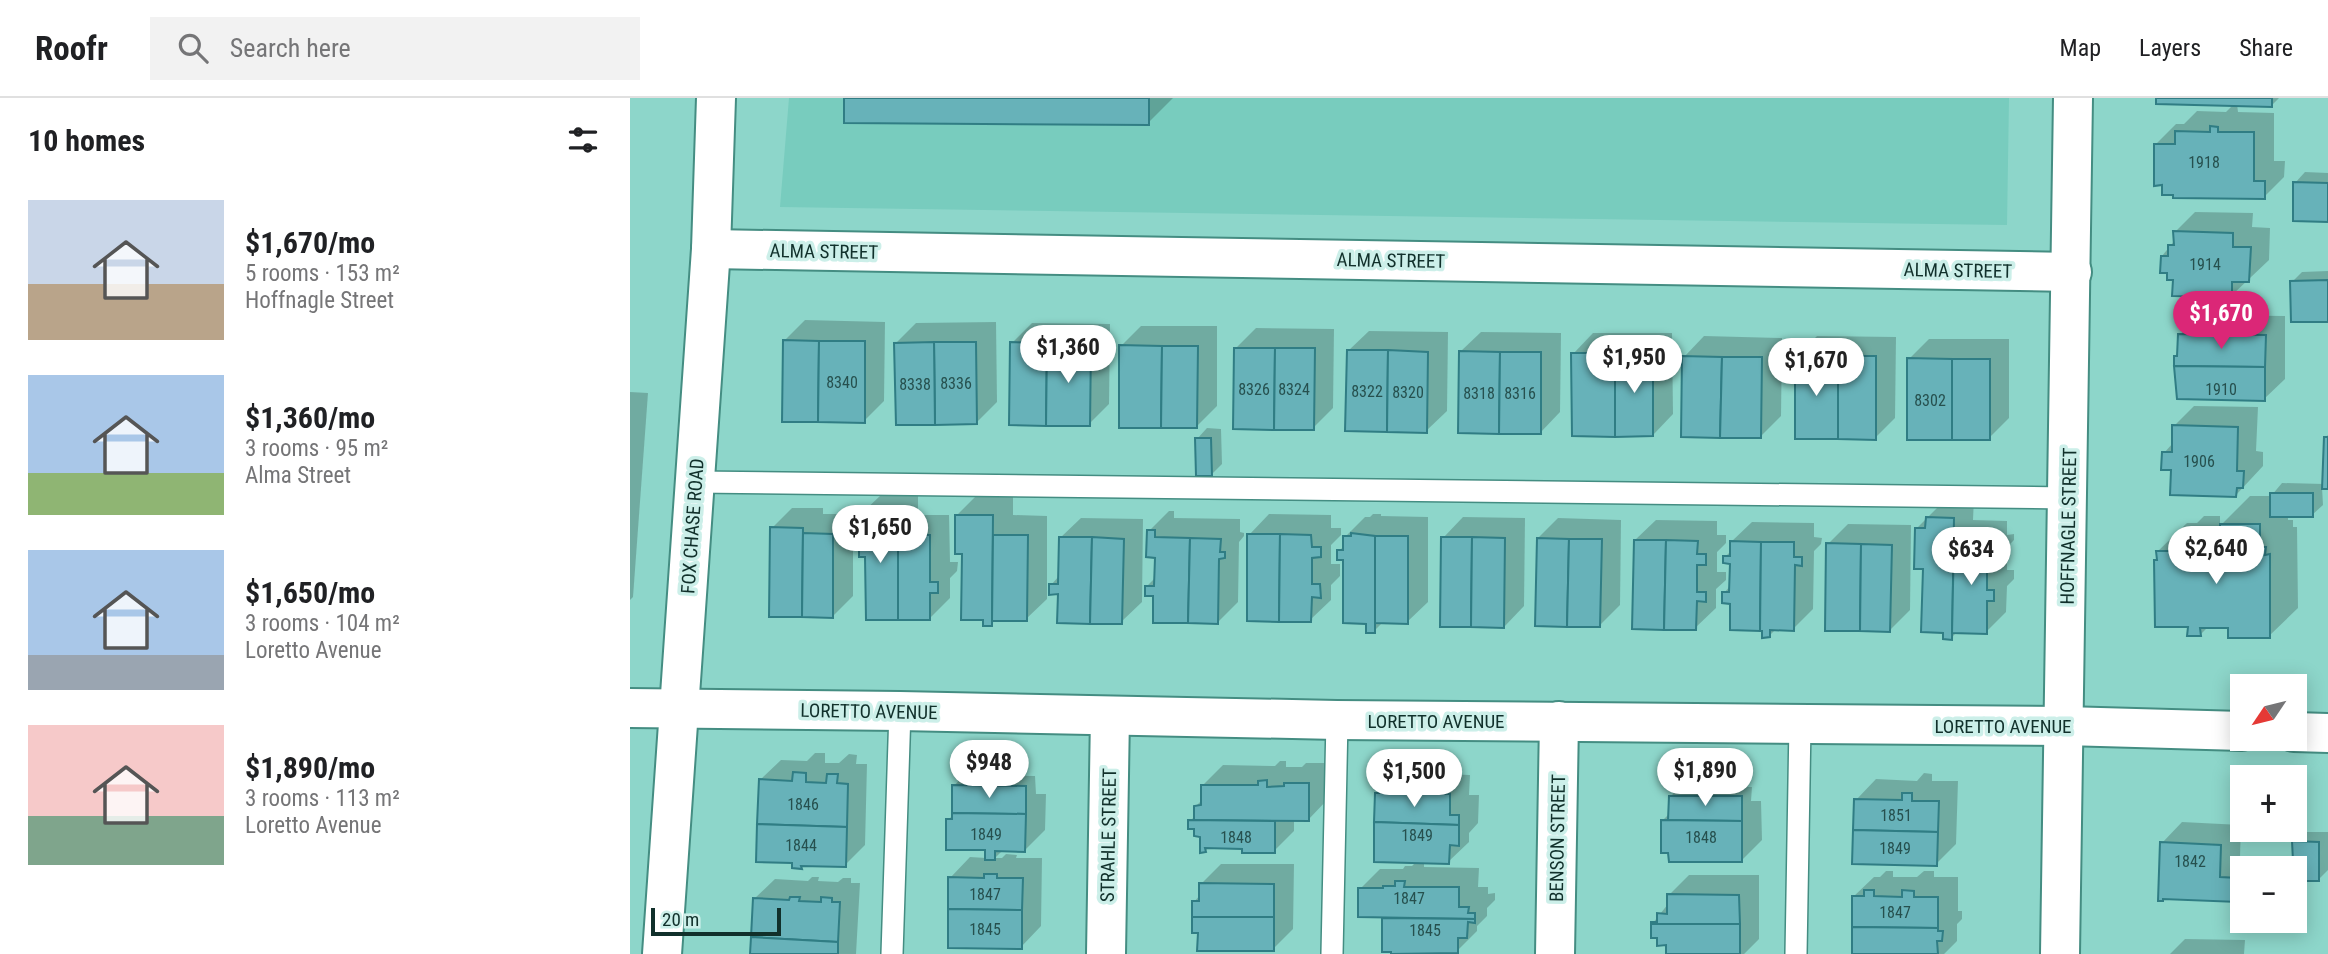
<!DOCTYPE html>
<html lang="en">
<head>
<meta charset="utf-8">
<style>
  :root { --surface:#fff; --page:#f2f2f2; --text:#202124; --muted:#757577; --line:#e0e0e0; --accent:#db2777 }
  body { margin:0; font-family:"Roboto Condensed",sans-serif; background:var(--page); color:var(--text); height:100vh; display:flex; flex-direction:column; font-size:26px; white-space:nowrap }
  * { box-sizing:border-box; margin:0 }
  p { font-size:23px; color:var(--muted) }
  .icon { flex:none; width:38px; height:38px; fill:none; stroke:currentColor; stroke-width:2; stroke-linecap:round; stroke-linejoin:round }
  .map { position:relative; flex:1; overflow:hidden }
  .side { display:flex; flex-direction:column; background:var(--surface); width:630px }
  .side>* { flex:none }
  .needle { width:46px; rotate:235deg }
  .tools { position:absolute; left:1600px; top:576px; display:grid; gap:14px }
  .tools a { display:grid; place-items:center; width:77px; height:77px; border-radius:0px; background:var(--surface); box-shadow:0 4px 18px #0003; font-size:35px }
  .scale { position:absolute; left:21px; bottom:18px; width:130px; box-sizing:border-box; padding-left:7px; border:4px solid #11302b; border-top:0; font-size:19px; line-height:24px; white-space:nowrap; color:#11302b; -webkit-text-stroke:5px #ccefe9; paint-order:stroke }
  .price { position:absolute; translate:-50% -60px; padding:0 16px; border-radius:24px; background:#fff; color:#222; font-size:23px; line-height:46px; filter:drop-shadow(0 2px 4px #0008) }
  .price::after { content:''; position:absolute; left:50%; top:42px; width:21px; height:16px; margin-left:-10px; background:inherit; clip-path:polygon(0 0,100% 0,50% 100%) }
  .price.current { background:var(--accent); color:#fff }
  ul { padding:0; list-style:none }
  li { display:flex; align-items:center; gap:21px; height:175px; padding:0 28px }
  li span { display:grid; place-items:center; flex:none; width:196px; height:140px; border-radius:0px; color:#555 }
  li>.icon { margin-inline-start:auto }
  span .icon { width:84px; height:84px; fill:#fffc; stroke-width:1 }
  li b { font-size:30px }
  h2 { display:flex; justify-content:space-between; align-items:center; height:84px; padding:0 28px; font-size:30px }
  header { display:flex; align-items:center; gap:42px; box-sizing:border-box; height:98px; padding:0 35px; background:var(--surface); border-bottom:2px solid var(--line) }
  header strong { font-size:33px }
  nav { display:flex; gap:38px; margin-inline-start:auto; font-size:24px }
  .search { width:490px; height:63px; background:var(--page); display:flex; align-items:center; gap:18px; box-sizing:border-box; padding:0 24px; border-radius:0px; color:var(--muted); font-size:26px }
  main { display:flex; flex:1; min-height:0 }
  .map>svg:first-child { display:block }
  .built { fill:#78ccbe }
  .shadow { fill:#0003 }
  .building { fill:#67b2b9; stroke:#307d84; stroke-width:2 }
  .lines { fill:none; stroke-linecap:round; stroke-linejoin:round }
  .service-casing { stroke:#448d82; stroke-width:24 }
  .minor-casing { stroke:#448d82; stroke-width:42 }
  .service { stroke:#fff; stroke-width:21 }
  .minor { stroke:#fff; stroke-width:38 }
  .labels { text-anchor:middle; stroke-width:7; stroke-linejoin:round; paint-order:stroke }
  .number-label { font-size:16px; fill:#26504e }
  .street-label { font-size:19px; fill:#11302b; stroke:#ccefe9 }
</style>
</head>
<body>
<header>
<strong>Roofr</strong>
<div class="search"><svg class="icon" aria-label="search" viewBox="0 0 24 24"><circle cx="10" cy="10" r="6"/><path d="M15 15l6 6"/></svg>Search here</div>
<nav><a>Map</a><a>Layers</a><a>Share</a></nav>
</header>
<main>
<section class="side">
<h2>10 homes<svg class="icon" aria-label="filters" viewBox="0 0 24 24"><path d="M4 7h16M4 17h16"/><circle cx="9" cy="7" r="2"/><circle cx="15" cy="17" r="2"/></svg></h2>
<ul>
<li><span style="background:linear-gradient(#c9d6e8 60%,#b9a48a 0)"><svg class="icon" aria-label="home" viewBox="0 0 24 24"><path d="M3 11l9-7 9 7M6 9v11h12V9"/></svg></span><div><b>$1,670/mo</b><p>5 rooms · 153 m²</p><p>Hoffnagle Street</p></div></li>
<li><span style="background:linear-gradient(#a9c7e8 70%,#8fb573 0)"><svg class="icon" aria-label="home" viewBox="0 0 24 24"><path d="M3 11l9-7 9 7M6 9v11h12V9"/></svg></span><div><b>$1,360/mo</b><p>3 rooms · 95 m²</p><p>Alma Street</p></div></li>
<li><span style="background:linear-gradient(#a9c7e8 75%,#9aa5b1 0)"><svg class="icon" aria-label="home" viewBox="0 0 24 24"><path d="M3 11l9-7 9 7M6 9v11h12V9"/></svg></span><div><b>$1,650/mo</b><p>3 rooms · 104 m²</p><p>Loretto Avenue</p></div></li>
<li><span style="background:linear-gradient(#f6c9c9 65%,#7fa58c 0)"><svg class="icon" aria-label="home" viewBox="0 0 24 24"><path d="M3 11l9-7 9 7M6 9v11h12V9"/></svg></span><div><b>$1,890/mo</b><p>3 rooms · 113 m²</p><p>Loretto Avenue</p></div></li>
</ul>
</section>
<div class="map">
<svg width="1698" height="856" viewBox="0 0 1698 856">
  <rect width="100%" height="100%" fill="#8dd6ca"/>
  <path class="built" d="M159,0H1379L1377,127L150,109Z"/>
  <g class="shadow">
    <path d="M216,0H543L518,25Z"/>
    <path d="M1527,0H1649L1642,7L1607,6L1608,14L1644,15V63H1655L1654,79L1634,99L1526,46L1546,26H1554L1567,13L1596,14L1604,6Z"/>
    <path d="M1675,74L1698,75V122L1665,85Z"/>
    <path d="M1565,114L1623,115L1622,129L1640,130L1639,162L1601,198L1544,181L1532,158L1545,142V134Z"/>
    <path d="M1698,173V222L1662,184L1672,174Z"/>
    <path d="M1570,217L1655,218V281L1634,301L1545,258L1549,255L1550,237Z"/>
    <path d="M175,222L255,224L254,303L234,323L154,243Z"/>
    <path d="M366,224L367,304L346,325L266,245L286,225Z"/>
    <path d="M402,225L480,226L479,306L459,326L382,245Z"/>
    <path d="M511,228H587V308L567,328L491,248Z"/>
    <path d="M626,230L704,231L703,310L683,330L606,250Z"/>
    <path d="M739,233L818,234L817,313L796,333L718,253Z"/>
    <path d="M851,234L931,235L930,314L910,335L830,254Z"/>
    <path d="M963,235H1042L1043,316L1023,337L943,256Z"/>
    <path d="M1074,238L1152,240L1151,318L1130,339L1054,259Z"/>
    <path d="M1187,238L1266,239L1265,320L1245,340L1167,258Z"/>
    <path d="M1299,241H1379V320L1359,340L1279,261Z"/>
    <path d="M0,294L18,295L3,499L0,502Z"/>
    <path d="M1564,308L1628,309L1626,353L1633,354V368L1606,397L1543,370L1534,355L1543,345L1544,328Z"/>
    <path d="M577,330L591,331L592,366L582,376L567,341Z"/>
    <path d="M1698,337V389H1692L1693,407L1682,417H1658V422H1663V429H1667L1668,510L1639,538L1599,529H1578L1570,537L1560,527L1529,460L1528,453L1557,425H1567L1574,418H1590V426H1592L1620,398H1641L1652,385L1694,386L1695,340Z"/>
    <path d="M251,397H288V417H319L320,464H328L327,473L320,480V500L299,521L237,457L230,417Z"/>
    <path d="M347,397H383V417L417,418V501L396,521H367L361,526L333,454L327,417Z"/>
    <path d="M1318,399L1344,400L1343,422L1377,423V437L1384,436V442L1377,449V472H1384V481L1377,488L1376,514L1356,534L1328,533L1321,540L1294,469L1287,430Z"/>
    <path d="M162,410H193V416H223V498L203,518L141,517L142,430Z"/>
    <path d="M539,413H544V420L610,421V434L614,435V438L609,444L608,504L587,525L525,496L517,488L526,479V458L519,433Z"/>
    <path d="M639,416L701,417V430H711V437L701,447V466H710V478L701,487V502L680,522L619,437Z"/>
    <path d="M743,416H751V418L798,419V504L777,524H753L744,533L738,524L715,460L709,453L715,447V439L735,419H740Z"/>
    <path d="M833,419L895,420L894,508L874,529L813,440Z"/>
    <path d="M451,420L513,421L512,504L491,524L429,495L421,487L429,478L430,440Z"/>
    <path d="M928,420L991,422L990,507L969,528L908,440Z"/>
    <path d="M1026,422L1087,423V437H1096V445L1087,454V474H1096V482L1086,491V510L1065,530L1005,442Z"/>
    <path d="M1122,424L1184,425V439L1192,440L1191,446L1184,453L1183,511L1163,531H1146L1139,538L1134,531L1101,504L1094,495L1101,487L1102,464L1095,459L1102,452L1101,444Z"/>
    <path d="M1218,426L1281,427L1280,512L1260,532L1198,446Z"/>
    <path d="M185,655H195V665H209L219,656L227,657L226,666H237L235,747L215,767L174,766L171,769L130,682L151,662L177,663Z"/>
    <path d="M650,663H656V669H672L676,665H698V701L678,722L664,721V733L644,753L614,749H579L575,753L572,737L560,723L566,717V708L572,702V688L593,667L645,668Z"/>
    <path d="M779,670H784V675L840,677L839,697H849L848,725L839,735V744L818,764H794V769L849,770L848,789H858V796L865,795V802L857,810V818L847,828V833L827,853L763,856V852H754V818L730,791L750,771H773L775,768H782L787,763L746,695L767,675H774Z"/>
    <path d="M1294,675L1302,676V683H1328L1326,746L1306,766L1226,702L1246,681L1287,683Z"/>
    <path d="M334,677L405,678L406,696H416L415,732L395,752H373L365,760H372L376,756L387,757L386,760H412L411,828L391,849L320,780L340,759L356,760V750L318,722L323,717L324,688Z"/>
    <path d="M1051,688L1122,689L1121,703H1131L1132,742L1111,763L1032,723L1040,715L1041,698Z"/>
    <path d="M1552,724L1611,727L1610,759L1629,760L1628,770H1612V798L1608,802L1535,799L1533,801L1532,745Z"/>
    <path d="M1674,734H1698V772L1688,782L1664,744Z"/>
    <path d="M591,766H664L663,831L643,851L570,833L564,804L571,796V786Z"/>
    <path d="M1256,773H1263V779H1287L1294,773H1304V779H1328V813H1332V821L1327,826V843L1314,856H1224L1223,799L1244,779H1250Z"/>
    <path d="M1059,777H1129V841L1114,856H1038V846L1023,825L1038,806L1039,797Z"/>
    <path d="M182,779H189L188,783L208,784L213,780H221V785H230L226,856H121L124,801L145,781L178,783Z"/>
    <path d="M1555,841L1615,842L1614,856H1540Z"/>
  </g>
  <g class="building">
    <path d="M214,0H519V27L214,25Z"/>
    <path d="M1526,0H1642V9L1526,6Z"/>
    <path d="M1580,28L1588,29V34H1624V83H1635V101L1543,100V97H1532V87L1524,88V46H1545V33L1580,34Z"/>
    <path d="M1663,84L1698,85V124L1663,123Z"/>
    <path d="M1543,133L1603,135V149H1621L1619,184H1602V199L1542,198L1543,182H1537V175H1530L1531,158H1538V147H1544Z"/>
    <path d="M1698,182V224H1661L1660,183Z"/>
    <path d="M1548,236L1636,237L1635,269L1544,268V258H1547Z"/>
    <path d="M153,242L189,243L188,324H152Z"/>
    <path d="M189,243H235V325L188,324Z"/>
    <path d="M304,244H346L347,326L305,327Z"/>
    <path d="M304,244L305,327H266L264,245Z"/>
    <path d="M380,244L417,245L416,328L379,327Z"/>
    <path d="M417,245L461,246L460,328H416Z"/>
    <path d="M489,247L532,248L531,330H489Z"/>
    <path d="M532,248H568L567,330H531Z"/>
    <path d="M604,250H645L644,332L603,331Z"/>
    <path d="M645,250H685L684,332H644Z"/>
    <path d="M717,252H758L757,334L715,333Z"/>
    <path d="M758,252L798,254L797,335L757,334Z"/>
    <path d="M829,253L870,254L869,336L828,335Z"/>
    <path d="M870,254H911V336H869Z"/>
    <path d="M941,255H985V339L942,338Z"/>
    <path d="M985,255H1023V338L985,339Z"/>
    <path d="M1052,258L1092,259L1090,340L1051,339Z"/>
    <rect x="1165" y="258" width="43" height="83"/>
    <path d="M1208,258H1246V342L1208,341Z"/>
    <path d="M1092,259H1132L1131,340H1090Z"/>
    <path d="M1277,260L1322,261V342H1277Z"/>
    <rect x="1322" y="261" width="38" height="81"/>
    <path d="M1544,268L1635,269V303L1547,301Z"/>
    <path d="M1542,327L1608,329L1607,373H1614L1613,390H1607L1606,399L1540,397L1541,372H1531L1532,354H1542Z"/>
    <path d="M1694,339H1698V391H1692Z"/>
    <path d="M565,340H581L582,378H566Z"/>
    <rect x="1640" y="395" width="43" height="24"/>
    <path d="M229,417H268V522H236L235,459H229Z"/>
    <path d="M325,417H363L362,528H353V522H331L332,456H325Z"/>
    <path d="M1296,419L1324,420L1322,542L1313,541V535L1291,534L1293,471H1284L1285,430H1295Z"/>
    <path d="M1590,426H1630V449H1636L1635,457L1640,456V540H1598V530H1570L1571,538H1557L1558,529H1525L1524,462H1527L1526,453H1543L1544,446H1562V453H1577V456H1584V452H1590Z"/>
    <path d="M140,429L173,430L172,519H139Z"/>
    <path d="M517,432H525V439L560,440L558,525H523V498H515V488H524L525,460L516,459Z"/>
    <path d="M173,435L203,436V520L172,519Z"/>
    <path d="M721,435L745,438V535H736V526L713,525V462H707V452H713V438H721Z"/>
    <path d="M617,436H650L649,524L617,523Z"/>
    <path d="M650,436L681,437L682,449H691V459L682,460V486H690L691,500L682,499L681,524H649Z"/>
    <path d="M268,437H300V484H308V495H300V522H268Z"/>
    <path d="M363,437H398L397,523H362Z"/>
    <path d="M745,438H778V526L745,525Z"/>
    <path d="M429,439H462L460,526L427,525L428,496L419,497V486H428Z"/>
    <path d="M462,439L494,441L492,526H460Z"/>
    <path d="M811,439H842L841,529H810Z"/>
    <path d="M842,439L875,440L874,530L841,529Z"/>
    <path d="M560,440L591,441L590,454H595V460L589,461L588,526L558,525Z"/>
    <path d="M907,440L939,441L937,529L905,528Z"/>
    <path d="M939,441H972L970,529H937Z"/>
    <path d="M1324,441L1358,443V456H1365L1364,464H1357V492H1364V503H1357V536L1322,535Z"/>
    <path d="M1004,442H1036L1034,532L1002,531Z"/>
    <path d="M1036,442L1068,443L1067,456H1076V467H1067V494H1076V504L1067,503L1066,532H1034Z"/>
    <path d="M1100,443L1131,444L1130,533L1100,532V506L1092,505V494H1099L1100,466L1093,465V458H1100Z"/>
    <path d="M1131,444H1164V459H1172V468L1165,467L1164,533L1140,532V539L1132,540V533H1130Z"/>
    <path d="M1196,445L1231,446L1230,533H1195Z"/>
    <path d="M1231,446L1262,447L1260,534L1230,533Z"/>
    <path d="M163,674L176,675V684L196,685L197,676H208L207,685L218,686L217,729L127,726L129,681L162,683Z"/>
    <path d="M637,682V689L654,688V685H679V723L564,722V708L571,707V687H628V683Z"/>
    <path d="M322,687L396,688V716L322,715Z"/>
    <path d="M757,690H765V695L820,696V717H829V727L744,724L745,695H757Z"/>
    <path d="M1272,695H1282V703H1309L1308,734L1223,732L1224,701L1272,702Z"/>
    <path d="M1039,698H1112V723L1038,722Z"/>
    <path d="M322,715L396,716L395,754L365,753V762H355V752H316V721H322Z"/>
    <path d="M558,722L645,723V755H612V751L575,750L576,754L570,755V739L564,738V731H558Z"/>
    <path d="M1031,722L1112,723V764H1039L1038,755H1031Z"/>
    <path d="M744,724L829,727V748L820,747L819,766L744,764Z"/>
    <path d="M127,726L217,729L216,769L171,768L172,771L162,770V765L126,764Z"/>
    <path d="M1223,732L1308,734L1307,768L1222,766Z"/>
    <path d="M1662,743L1689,744V783H1664Z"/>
    <path d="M1530,744L1591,747L1590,779L1609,780L1608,804L1533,801V803H1528Z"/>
    <path d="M354,776H367V780H393L392,812L318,811V779L354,780Z"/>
    <path d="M765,783H775L774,789H829V809H839L838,815H845V821L728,819V790H753V788H765Z"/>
    <path d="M569,785L644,786V819H562V803H569Z"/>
    <path d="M1234,792H1244V798L1272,799V792L1284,793V799H1308V830L1222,829V798H1234Z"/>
    <path d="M1037,796L1109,797L1110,826H1021V824H1027V815L1037,816Z"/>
    <path d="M160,799H170L169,803L191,804V799L202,800V804H210L208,844L121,839L123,800L159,802Z"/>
    <path d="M318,811L392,812V851L318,850Z"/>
    <path d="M562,819H644V853H567L568,835H562Z"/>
    <path d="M752,820L845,821V825L838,824L837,840H828V855L761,856V854H752Z"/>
    <path d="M1021,826H1110V856H1036V847L1027,848V840H1021Z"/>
    <path d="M1222,829L1308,830V833H1313L1312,843H1307L1308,856H1222Z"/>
    <path d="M121,839L208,844V856H120Z"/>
  </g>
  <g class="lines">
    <g class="service-casing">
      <g id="service">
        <path d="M65,384L1438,400"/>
        <path d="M262,856L270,613"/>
        <path d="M702,856L707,622"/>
        <path d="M1166,856L1170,626"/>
      </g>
    </g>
    <g class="minor-casing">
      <g id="minor">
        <path d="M81,151L1442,174"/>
        <path d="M0,610L270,613L707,622L1435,628L1612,633"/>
        <path d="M1664,634L1698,635"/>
        <path d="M32,856L81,151L86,0"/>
        <path d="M476,856L480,618"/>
        <path d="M925,856L929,623"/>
        <path d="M1430,856L1443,0"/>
      </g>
    </g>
    <use href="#service" class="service"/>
    <use href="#minor" class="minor"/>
  </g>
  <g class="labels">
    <g class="number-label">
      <text x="1574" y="70">1918</text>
      <text x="1575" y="172">1914</text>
      <text x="212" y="290">8340</text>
      <text x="326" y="291">8336</text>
      <text x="285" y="292">8338</text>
      <text x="624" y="297">8326</text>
      <text x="664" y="297">8324</text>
      <text x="1591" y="297">1910</text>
      <text x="737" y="299">8322</text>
      <text x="778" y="300">8320</text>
      <text x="849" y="301">8318</text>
      <text x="890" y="301">8316</text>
      <text x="1300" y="308">8302</text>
      <text x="1569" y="369">1906</text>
      <text x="173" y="712">1846</text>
      <text x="1266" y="723">1851</text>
      <text x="356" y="742">1849</text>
      <text x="787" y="743">1849</text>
      <text x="606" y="745">1848</text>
      <text x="1071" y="745">1848</text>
      <text x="171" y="753">1844</text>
      <text x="1265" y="756">1849</text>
      <text x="1560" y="769">1842</text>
      <text x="355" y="802">1847</text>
      <text x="779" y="806">1847</text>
      <text x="1265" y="820">1847</text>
      <text x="355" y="837">1845</text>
      <text x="795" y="838">1845</text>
    </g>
    <g class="street-label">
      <text transform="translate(194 153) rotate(1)" y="7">ALMA STREET</text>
      <text transform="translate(761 162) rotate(1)" y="7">ALMA STREET</text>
      <text transform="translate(1328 172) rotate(1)" y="7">ALMA STREET</text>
      <text transform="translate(62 428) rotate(-86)" y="7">FOX CHASE ROAD</text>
      <text transform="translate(1438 428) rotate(-89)" y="7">HOFFNAGLE STREET</text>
      <text transform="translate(239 613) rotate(1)" y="7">LORETTO AVENUE</text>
      <text x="806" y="630">LORETTO AVENUE</text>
      <text x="1373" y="635">LORETTO AVENUE</text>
      <text transform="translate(478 737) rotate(-89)" y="7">STRAHLE STREET</text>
      <text transform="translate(927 740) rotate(-89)" y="7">BENSON STREET</text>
    </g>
  </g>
</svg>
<div class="tools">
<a><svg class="needle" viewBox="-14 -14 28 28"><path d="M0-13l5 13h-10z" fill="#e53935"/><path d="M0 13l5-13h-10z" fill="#757577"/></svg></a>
<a>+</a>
<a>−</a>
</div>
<div class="scale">20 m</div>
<b class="price current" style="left:1591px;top:253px">$1,670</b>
<b class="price" style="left:438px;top:287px">$1,360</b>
<b class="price" style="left:1004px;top:297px">$1,950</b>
<b class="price" style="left:1186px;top:300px">$1,670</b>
<b class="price" style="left:250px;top:467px">$1,650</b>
<b class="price" style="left:1586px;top:488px">$2,640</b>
<b class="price" style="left:1341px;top:489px">$634</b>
<b class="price" style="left:359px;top:702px">$948</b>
<b class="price" style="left:1075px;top:710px">$1,890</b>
<b class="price" style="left:784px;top:711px">$1,500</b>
</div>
</main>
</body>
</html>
